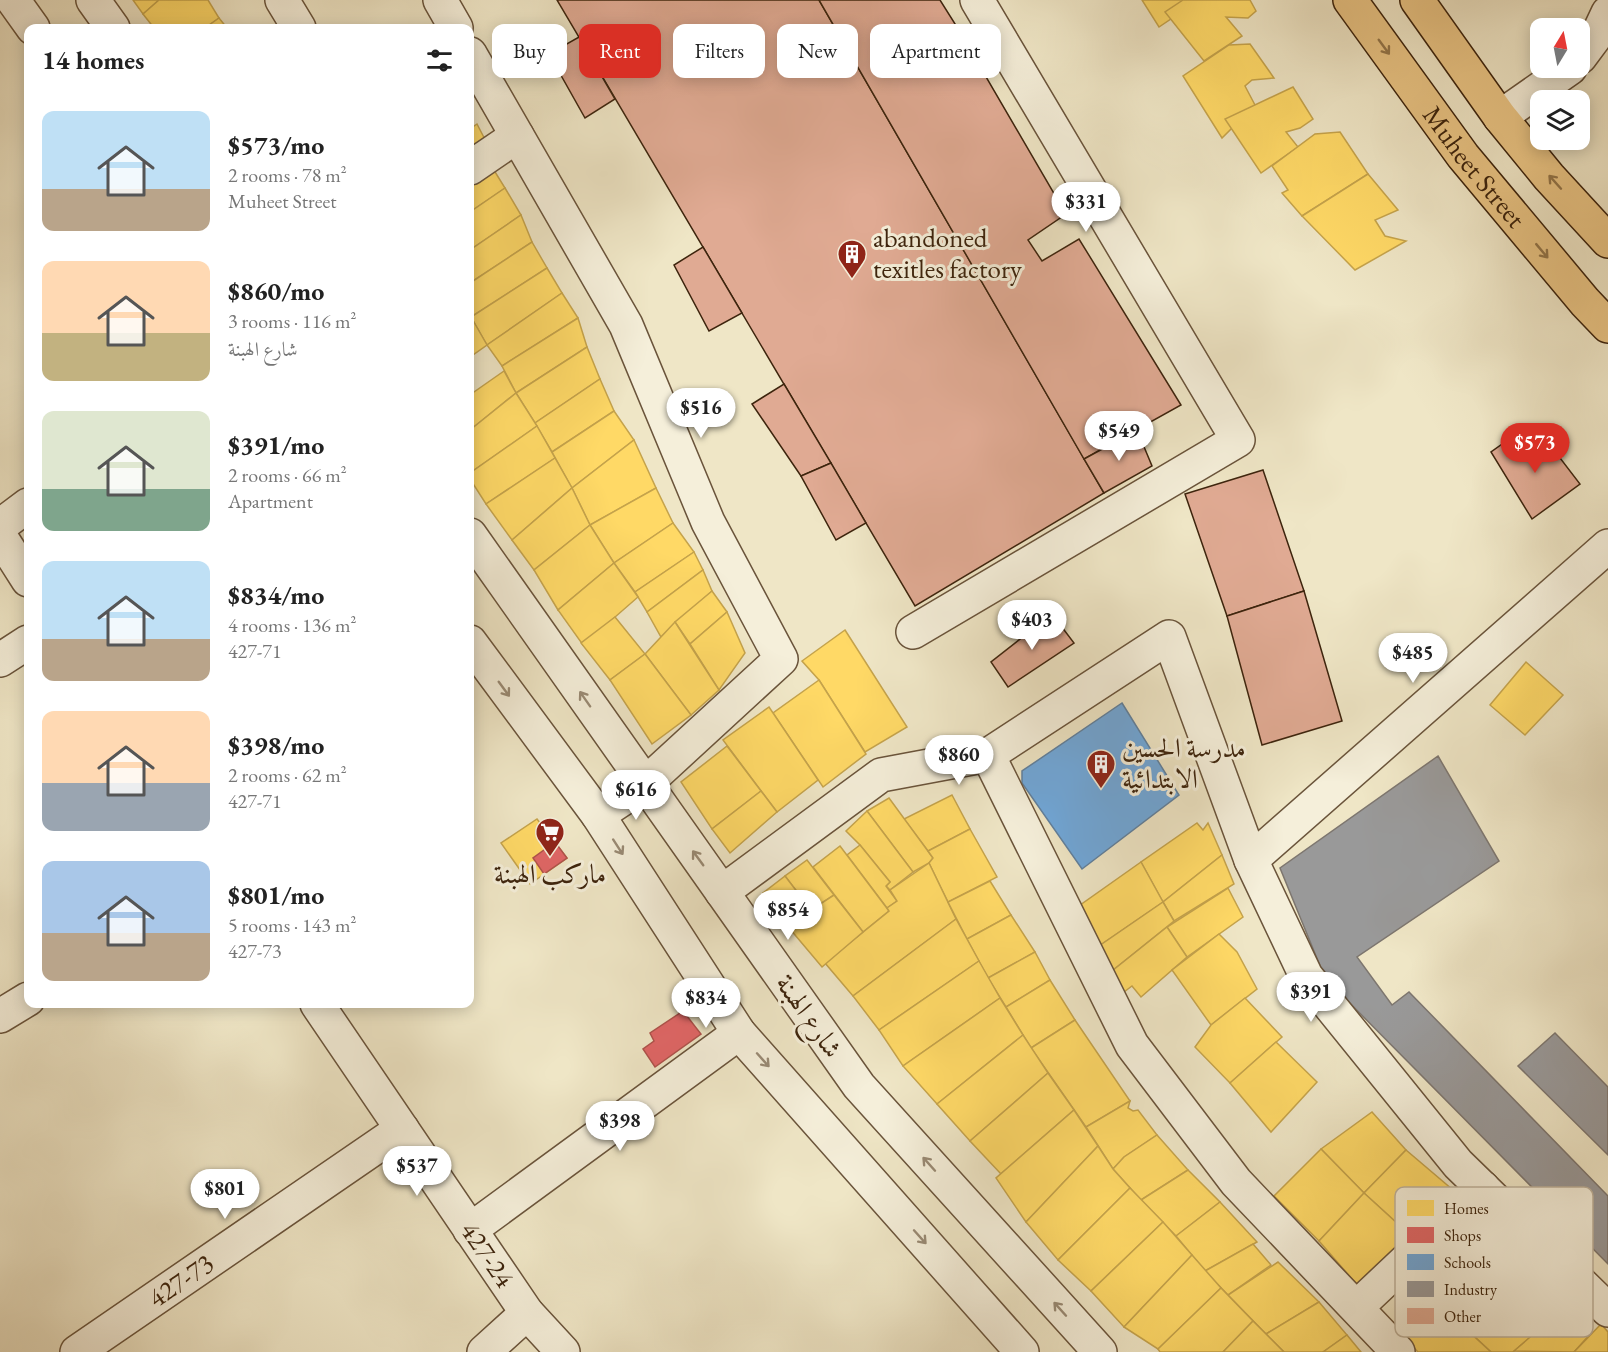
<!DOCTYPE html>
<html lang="en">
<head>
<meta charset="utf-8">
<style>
  :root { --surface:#fff; --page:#f2f2f2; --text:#222; --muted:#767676; --accent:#d93025 }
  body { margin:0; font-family:"EB Garamond",Amiri,serif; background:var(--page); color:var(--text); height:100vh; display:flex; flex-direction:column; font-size:22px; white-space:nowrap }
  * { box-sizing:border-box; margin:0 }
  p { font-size:20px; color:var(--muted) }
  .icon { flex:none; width:33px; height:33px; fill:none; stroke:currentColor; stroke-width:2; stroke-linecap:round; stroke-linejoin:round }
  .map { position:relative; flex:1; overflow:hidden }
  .drawer { position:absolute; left:24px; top:24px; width:450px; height:984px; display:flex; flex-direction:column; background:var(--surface); border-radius:12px; box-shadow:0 3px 15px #0003 }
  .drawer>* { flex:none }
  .banner { position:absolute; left:492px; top:24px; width:570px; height:54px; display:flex; gap:12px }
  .needle { width:39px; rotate:10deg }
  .buttons { position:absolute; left:1530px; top:18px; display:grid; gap:12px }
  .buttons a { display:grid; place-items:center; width:60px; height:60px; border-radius:12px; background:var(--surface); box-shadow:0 3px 15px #0003; font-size:30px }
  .price { position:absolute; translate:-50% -51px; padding:0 14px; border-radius:21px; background:#fff; color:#222; font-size:20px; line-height:39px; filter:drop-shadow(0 2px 3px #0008) }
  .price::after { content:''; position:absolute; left:50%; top:36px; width:18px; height:14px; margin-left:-9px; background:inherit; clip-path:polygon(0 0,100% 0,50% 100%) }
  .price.on { background:var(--accent); color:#fff }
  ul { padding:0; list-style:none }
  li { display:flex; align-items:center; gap:18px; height:150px; padding:0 18px }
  li span { display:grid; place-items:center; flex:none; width:168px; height:120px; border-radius:12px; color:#555 }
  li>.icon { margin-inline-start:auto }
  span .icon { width:72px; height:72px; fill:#fffc; stroke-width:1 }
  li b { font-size:26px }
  h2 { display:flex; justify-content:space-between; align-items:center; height:72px; padding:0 18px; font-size:26px }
  .chip { padding:0 21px; border-radius:12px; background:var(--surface); box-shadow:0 3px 15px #0003; font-size:21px; line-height:54px }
  .chip.on { background:var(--accent); color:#fff }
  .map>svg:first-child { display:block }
  .homes { fill:#ffd966; stroke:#c5a34b; stroke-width:1.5 }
  .shops { fill:#e06666; stroke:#af524b; stroke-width:1.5 }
  .schools { fill:#6fa8dc; stroke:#60809e; stroke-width:1.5 }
  .industry { fill:#999; stroke:#7d766f; stroke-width:1.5 }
  .building { fill:#e0aa93; stroke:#3d240d; stroke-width:1.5 }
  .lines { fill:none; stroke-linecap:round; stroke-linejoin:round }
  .minor-casing { stroke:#6a543b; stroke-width:36 }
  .major-casing { stroke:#3d240d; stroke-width:36 }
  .minor { stroke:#f5efda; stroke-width:33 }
  .major { stroke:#e8c383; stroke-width:33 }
  .oneway { stroke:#927448 }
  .oneway2 { stroke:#998a74 }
  .labels { text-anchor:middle; stroke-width:6; stroke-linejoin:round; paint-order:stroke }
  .street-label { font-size:27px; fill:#3d240d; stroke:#f5efda }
  .poi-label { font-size:27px; fill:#3d240d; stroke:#f5efda; text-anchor:start }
  .key { fill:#f5efda; stroke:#beb29c; stroke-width:1.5 }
  .key-label { font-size:16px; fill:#3d240d }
</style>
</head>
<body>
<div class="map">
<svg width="1608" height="1352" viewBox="0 0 1608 1352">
  <rect width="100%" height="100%" fill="#efe6c6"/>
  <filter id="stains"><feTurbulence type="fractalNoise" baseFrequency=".00333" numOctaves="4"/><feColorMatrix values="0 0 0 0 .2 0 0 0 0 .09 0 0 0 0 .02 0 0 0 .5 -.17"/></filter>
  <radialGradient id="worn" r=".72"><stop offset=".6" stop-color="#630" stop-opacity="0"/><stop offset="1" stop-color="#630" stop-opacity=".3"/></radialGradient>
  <g class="homes">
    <path d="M133,0H159L143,14Z"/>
    <path d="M159,0H208L219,18L205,28H154L143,14Z"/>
    <path d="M1142,0H1199L1159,27Z"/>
    <path d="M1183,0H1250L1256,11L1248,18L1226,17L1242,36L1204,61L1165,12Z"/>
    <path d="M219,18L227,28H205Z"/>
    <path d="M1250,44L1274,78L1252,80L1245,86L1255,105L1222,138L1183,76L1229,45Z"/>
    <path d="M1293,87L1313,119L1300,128L1286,132L1298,147L1261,173L1225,119Z"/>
    <path d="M477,124L492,153L470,168V129Z"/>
    <path d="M1340,132L1368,174L1302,216L1282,193L1288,190L1272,166L1315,134Z"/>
    <path d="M492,167L505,188L470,212V182Z"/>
    <path d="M1368,174L1398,210L1375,220L1385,236L1406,241L1355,270L1302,216Z"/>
    <path d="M505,188L521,215L470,250V212Z"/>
    <path d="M521,215L532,242L470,283V250Z"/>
    <path d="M532,242L547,268L471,317L470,283Z"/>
    <path d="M547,268L562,293L487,345L471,317Z"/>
    <path d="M562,293L578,318L502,366L487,345Z"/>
    <path d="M471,317L487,345L470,357V318Z"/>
    <path d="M578,318L587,347L516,393L502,366Z"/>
    <path d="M587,347L600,379L535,423L516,393Z"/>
    <path d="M504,371L516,393L470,430V393L471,394Z"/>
    <path d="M600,379L614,411L552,452L535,423Z"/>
    <path d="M516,393L537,426L470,473V430Z"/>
    <path d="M614,411L634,440L572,488L552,452Z"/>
    <path d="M537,426L555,458L486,504L470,479V473Z"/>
    <path d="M634,440L656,488L590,525L572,488Z"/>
    <path d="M555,458L572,488L512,540L486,504Z"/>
    <path d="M572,488L590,525L534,570L512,540Z"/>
    <path d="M656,488L673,523L614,563L590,525Z"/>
    <path d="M673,523L694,552L635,592L614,563Z"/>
    <path d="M590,525L614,563L558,610L534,570Z"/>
    <path d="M694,552L703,570L647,612L635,592Z"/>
    <path d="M614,563L638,597L583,645L558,610Z"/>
    <path d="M703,570L712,591L661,637L647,612Z"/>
    <path d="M712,591L727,612L690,644L675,622Z"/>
    <path d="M727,612L745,653L719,690L690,644Z"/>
    <path d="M615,617L645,654L610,680L581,643Z"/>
    <path d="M675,622L719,690L691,715L645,654Z"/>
    <path d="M845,630L907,727L865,752L819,680L802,661Z"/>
    <path d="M645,654L691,715L652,744L610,680Z"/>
    <path d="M1526,662L1563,695L1525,735L1490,705Z"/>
    <path d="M819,680L866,754L823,787L773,713Z"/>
    <path d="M769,707L818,780L777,812L723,740Z"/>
    <path d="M727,746L761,791L712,829L681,782Z"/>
    <path d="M761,791L777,812L730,853L712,829Z"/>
    <path d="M952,795L970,829L928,851L904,819Z"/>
    <path d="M889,798L933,858L929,863L913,872L867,811Z"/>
    <path d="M867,811L913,872L890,890L886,886L890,882L860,845L846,831Z"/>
    <path d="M537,819L567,858L530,884L501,843Z"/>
    <path d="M1197,823L1203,830L1208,823L1222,855L1163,902L1141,862Z"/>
    <path d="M970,829L997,877L948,902L929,863L933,858L928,851Z"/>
    <path d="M860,845L890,882L886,886L897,901L887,908L847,855Z"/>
    <path d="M840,846L889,911L863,932L813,867Z"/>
    <path d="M1222,855L1234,884L1174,921L1163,902Z"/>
    <path d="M807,860L834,895L811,910L785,876Z"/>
    <path d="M1141,862L1163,902L1099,946L1076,908Z"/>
    <path d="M929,863L956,919L853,996L825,963L889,911L887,908L897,901L890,890Z"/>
    <path d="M785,876L811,910L790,929L763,893Z"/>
    <path d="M990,881L1011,915L967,939L948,902Z"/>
    <path d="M1228,888L1243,917L1187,957L1167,927Z"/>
    <path d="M834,895L863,932L822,967L790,929L811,910Z"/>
    <path d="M1163,902L1174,921L1112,971L1099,946Z"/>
    <path d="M1011,915L1035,952L988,978L967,939Z"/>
    <path d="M956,919L979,961L879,1030L853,996Z"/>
    <path d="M1167,927L1187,957L1141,997L1132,986L1124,992L1112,971Z"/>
    <path d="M1219,934L1237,952L1257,989L1211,1025L1172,970Z"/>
    <path d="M1035,952L1050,980L1006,1007L988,978Z"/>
    <path d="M979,961L1000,998L903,1066L879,1030Z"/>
    <path d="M1050,980L1075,1020L1031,1048L1006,1007Z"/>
    <path d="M1000,998L1023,1035L937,1104L903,1066Z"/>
    <path d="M1245,998L1282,1037L1230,1083L1195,1047L1211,1025Z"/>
    <path d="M1075,1020L1130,1101L1086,1127L1031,1048Z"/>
    <path d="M1023,1035L1048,1073L970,1141L937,1104Z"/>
    <path d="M1276,1042L1317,1082L1271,1132L1230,1083Z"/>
    <path d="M1048,1073L1074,1110L1001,1174L970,1141Z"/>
    <path d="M1130,1101L1128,1108L1133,1111L1138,1110L1157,1135L1124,1157L1113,1169L1086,1127Z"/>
    <path d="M1074,1110L1098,1146L1026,1222L996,1178Z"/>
    <path d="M1372,1112L1406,1150L1364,1193L1321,1149Z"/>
    <path d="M1157,1135L1188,1170L1141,1200L1113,1169L1124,1157Z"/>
    <path d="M1098,1146L1113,1169L1130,1188L1058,1260L1026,1222Z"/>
    <path d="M1321,1149L1364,1193L1319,1241L1274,1196Z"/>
    <path d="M1406,1150L1460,1196L1410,1235L1364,1193Z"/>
    <path d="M1188,1170L1220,1202L1176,1236L1141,1200Z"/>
    <path d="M1130,1188L1163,1222L1091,1291L1058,1260Z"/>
    <path d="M1364,1193L1410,1235L1359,1287L1319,1241Z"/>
    <path d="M1220,1202L1257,1242L1205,1271L1176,1236Z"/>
    <path d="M1163,1222L1192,1255L1124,1327L1091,1291Z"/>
    <path d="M1253,1244L1271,1265L1228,1295L1205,1271Z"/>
    <path d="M1192,1255L1221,1288L1158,1349L1124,1327Z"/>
    <path d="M1278,1262L1319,1302L1266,1334L1228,1295Z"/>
    <path d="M1503,1279L1549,1321L1513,1352H1491L1459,1322Z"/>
    <path d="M1221,1288L1253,1321L1223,1352H1160L1158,1349Z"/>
    <path d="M1429,1295L1491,1352H1418L1394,1327Z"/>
    <path d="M1319,1302L1347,1335L1323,1352H1284L1266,1334Z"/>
    <path d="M1565,1307L1592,1332L1574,1352L1514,1351Z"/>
    <path d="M1253,1321L1284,1352H1223Z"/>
    <path d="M1601,1324L1608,1332V1352H1574Z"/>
    <path d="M1347,1335L1361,1352H1323Z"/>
  </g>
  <g class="shops">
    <path d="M555,842L567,858L544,874L533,858Z"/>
    <path d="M683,1011L701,1034L655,1067L643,1049L654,1041L650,1033Z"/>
  </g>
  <path class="schools" d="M1122,703L1179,795L1082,869L1022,783V771Z"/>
  <g class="industry">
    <path d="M1438,756L1499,861L1357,957L1392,1005L1409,992L1608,1196V1264L1325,978L1280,868Z"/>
    <path d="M1555,1033L1608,1087V1155L1518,1066Z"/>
  </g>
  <g class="building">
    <path d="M557,0H819L1104,493L915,606Z"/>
    <path d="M819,0H940L957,27L920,52L932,74L971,51L1066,214L1028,240L1042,261L1079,239L1181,405L1084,459Z"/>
    <path d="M579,37L615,99L585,118L549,54Z"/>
    <path d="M703,247L742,313L709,331L674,265Z"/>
    <path d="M784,384L831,463L801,476L752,404Z"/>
    <path d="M1137,430L1152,466L1104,493L1084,459Z"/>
    <path d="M1512,437L1524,452L1544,437L1580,484L1532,519L1491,452Z"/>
    <path d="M831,463L866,523L836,540L801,476Z"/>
    <path d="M1263,470L1304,591L1227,616L1185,494Z"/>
    <path d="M1304,591L1342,721L1262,745L1227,616Z"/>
    <path d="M1052,614L1074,643L1008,687L991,662Z"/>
  </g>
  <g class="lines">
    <g class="minor-casing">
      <g id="minor">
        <path d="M13,0L33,28"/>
        <path d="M93,0L113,28"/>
        <path d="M282,0L299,28"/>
        <path d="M440,0L456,28"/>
        <path d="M470,54L626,325L708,522L781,659L645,784L598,815"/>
        <path d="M1580,57L1600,30L1608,13"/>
        <path d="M1500,117L1570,68"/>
        <path d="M470,168L517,136"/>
        <path d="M0,526L28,505"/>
        <path d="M470,535L859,1086L1100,1352"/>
        <path d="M0,536L28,580"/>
        <path d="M913,632L1238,440L977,0"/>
        <path d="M470,642L598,815L739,1033L1022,1352"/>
        <path d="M0,660L28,642"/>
        <path d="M988,755L1132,1045L1236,1182L1398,1352"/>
        <path d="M1251,860L1608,546"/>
        <path d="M722,892L881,775L988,755L1169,637L1251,860L1306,976L1458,1164L1608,1310"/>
        <path id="s1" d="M317,1004L527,1313L563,1352"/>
        <path d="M0,1016L28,999"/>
        <path d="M470,1230L739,1033"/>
        <path d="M1357,1307L1483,1188"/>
        <path id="s2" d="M77,1352L402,1129"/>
        <path d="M484,1352L527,1313"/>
      </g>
    </g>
    <g class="major-casing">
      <g id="major">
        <path id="s3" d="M1350,0L1463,156L1585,302L1608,326"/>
        <path d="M1417,0L1500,117L1549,177L1608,241"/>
      </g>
    </g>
    <use href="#minor" class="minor"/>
    <use href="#major" class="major"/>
  </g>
  <defs><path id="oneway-shaft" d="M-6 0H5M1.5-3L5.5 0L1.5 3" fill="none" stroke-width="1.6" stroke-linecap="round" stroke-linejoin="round" transform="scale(1.5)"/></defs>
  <g class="oneway">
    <use href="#oneway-shaft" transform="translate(1384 47) rotate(54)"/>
    <use href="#oneway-shaft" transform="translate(1555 182) rotate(-132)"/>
    <use href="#oneway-shaft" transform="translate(1542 251) rotate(50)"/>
  </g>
  <g class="oneway2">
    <use href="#oneway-shaft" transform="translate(504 689) rotate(54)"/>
    <use href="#oneway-shaft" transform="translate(585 699) rotate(-125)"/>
    <use href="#oneway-shaft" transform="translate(618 847) rotate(57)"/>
    <use href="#oneway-shaft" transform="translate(698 858) rotate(-126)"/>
    <use href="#oneway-shaft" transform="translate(763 1060) rotate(48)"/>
    <use href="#oneway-shaft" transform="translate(929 1164) rotate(-132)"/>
    <use href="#oneway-shaft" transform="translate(920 1237) rotate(48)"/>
    <use href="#oneway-shaft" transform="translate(1060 1309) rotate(-132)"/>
  </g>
  <defs>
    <g id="building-pin" transform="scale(1.5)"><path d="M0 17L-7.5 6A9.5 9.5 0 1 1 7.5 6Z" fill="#8f2418" stroke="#f5efda"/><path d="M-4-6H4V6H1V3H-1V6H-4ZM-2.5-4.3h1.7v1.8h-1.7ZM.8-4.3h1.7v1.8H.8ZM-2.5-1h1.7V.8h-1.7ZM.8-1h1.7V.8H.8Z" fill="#fff"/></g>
    <g id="supermarket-pin" transform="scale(1.5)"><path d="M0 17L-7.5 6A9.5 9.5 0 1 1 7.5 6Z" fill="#8f2418" stroke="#f5efda"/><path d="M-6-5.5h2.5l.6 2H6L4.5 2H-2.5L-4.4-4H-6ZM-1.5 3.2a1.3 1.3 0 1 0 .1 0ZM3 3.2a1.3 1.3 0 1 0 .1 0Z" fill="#fff"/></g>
  </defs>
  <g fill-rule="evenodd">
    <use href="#building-pin" x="852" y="254"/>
    <use href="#building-pin" x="1101" y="764"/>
    <use href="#supermarket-pin" x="550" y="832"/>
  </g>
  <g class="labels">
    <g class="street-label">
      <text dy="9" stroke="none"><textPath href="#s3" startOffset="208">Muheet Street</textPath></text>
      <text transform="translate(809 1016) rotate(55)" y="9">شارع الهبنة</text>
      <text dy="9" stroke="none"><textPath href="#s1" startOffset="303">427-24</textPath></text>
      <text dy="9" stroke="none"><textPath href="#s2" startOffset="126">427-73</textPath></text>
    </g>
    <g class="poi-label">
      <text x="873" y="247">abandoned<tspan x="873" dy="31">texitles factory</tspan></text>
      <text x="1122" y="757">مدرسة الحسين<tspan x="1122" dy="31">الابتدائية</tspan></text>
      <text x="550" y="883" text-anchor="middle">ماركب الهبنة</text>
    </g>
  </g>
  <rect x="1395" y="1187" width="198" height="150" rx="9" class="key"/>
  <rect x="1407" y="1200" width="27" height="16" fill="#ffd966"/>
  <rect x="1407" y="1227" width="27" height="16" fill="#e06666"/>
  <rect x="1407" y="1254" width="27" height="16" fill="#6fa8dc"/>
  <rect x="1407" y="1281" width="27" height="16" fill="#999"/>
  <rect x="1407" y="1308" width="27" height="16" fill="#e0aa93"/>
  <g class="key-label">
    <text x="1444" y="1214">Homes</text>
    <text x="1444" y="1241">Shops</text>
    <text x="1444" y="1268">Schools</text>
    <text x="1444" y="1295">Industry</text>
    <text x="1444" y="1322">Other</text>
  </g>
  <rect width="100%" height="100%" filter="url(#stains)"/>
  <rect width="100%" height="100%" fill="url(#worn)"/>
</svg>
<div class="buttons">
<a><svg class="needle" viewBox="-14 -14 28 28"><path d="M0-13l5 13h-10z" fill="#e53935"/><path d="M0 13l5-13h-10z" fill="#767676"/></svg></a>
<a><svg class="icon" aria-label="layers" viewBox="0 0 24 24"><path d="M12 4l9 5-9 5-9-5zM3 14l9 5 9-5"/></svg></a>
</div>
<b class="price" style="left:1086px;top:233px">$331</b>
<b class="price" style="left:701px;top:439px">$516</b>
<b class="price" style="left:1119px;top:462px">$549</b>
<b class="price on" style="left:1535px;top:474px">$573</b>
<b class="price" style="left:1032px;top:651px">$403</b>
<b class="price" style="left:1413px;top:684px">$485</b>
<b class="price" style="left:959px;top:786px">$860</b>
<b class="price" style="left:636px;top:821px">$616</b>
<b class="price" style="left:788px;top:941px">$854</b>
<b class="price" style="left:1311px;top:1023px">$391</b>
<b class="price" style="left:706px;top:1029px">$834</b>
<b class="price" style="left:620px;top:1152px">$398</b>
<b class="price" style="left:417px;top:1197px">$537</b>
<b class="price" style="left:225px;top:1220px">$801</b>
<div class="banner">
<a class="chip">Buy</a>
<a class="chip on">Rent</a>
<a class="chip">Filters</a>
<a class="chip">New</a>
<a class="chip">Apartment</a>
</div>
<section class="drawer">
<h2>14 homes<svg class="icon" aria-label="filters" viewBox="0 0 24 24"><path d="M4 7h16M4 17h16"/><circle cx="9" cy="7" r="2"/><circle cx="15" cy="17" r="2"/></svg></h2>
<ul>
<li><span style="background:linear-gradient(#bfe0f5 65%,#b9a48a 0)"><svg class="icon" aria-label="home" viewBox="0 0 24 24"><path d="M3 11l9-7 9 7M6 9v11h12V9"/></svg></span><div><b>$573/mo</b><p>2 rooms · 78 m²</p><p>Muheet Street</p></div></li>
<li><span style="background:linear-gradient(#ffd9b3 60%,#c2b280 0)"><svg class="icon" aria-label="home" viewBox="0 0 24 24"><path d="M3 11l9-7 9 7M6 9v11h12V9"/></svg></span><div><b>$860/mo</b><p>3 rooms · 116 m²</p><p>شارع الهبنة</p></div></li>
<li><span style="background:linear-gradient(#dfe7d0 65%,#7fa58c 0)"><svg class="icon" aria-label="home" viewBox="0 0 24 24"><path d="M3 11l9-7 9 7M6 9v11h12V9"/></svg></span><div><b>$391/mo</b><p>2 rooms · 66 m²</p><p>Apartment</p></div></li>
<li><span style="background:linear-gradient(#bfe0f5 65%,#b9a48a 0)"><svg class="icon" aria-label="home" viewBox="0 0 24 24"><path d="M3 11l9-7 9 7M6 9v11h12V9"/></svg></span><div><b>$834/mo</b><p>4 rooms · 136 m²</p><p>427-71</p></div></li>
<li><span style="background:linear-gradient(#ffd9b3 60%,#9aa5b1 0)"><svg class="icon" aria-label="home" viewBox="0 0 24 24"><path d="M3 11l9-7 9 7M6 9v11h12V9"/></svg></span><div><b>$398/mo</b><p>2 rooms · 62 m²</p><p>427-71</p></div></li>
<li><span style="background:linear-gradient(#a9c7e8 60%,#b9a48a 0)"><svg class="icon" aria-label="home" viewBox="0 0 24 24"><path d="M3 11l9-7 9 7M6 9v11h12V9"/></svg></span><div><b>$801/mo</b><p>5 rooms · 143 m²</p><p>427-73</p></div></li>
</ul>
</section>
</div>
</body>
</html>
